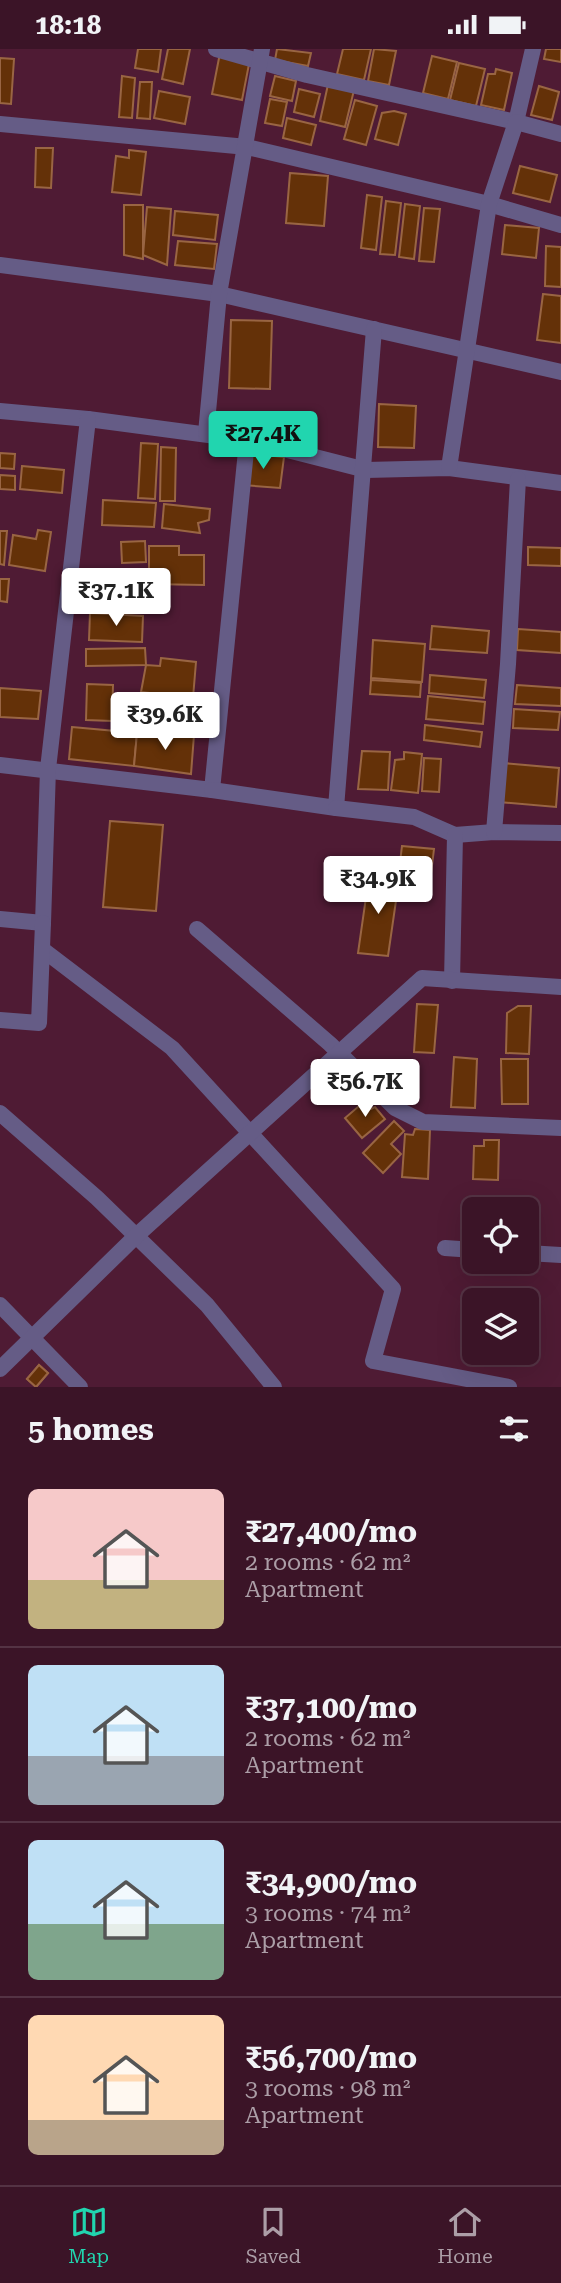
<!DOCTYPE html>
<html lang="en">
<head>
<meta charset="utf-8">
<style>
  :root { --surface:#3b1427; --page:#421d2f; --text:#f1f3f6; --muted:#ac9ea7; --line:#543344; --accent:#21d5af }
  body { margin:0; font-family:"Roboto Serif",serif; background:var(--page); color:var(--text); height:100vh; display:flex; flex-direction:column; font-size:26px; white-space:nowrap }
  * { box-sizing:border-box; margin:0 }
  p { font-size:23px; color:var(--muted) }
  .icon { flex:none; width:38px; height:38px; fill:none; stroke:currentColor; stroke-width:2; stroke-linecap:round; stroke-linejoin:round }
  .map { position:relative; height:1338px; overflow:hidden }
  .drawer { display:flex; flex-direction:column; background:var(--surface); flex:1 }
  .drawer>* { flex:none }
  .tools { position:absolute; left:462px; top:1148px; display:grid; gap:14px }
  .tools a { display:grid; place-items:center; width:77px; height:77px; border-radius:10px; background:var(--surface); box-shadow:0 7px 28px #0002,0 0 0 2px var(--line); font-size:35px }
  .price { position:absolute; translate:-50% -60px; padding:0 16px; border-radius:7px; background:#fff; color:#222; font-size:23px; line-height:46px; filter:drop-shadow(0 2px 4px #0008) }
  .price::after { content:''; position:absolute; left:50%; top:42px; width:21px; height:16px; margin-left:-10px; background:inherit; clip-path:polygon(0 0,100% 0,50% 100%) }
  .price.on { background:var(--accent); color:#111 }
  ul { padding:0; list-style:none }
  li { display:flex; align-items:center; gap:21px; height:175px; padding:0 28px }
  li+li { border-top:2px solid var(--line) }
  li span { display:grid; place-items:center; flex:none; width:196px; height:140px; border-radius:10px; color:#555 }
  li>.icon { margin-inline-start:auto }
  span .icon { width:84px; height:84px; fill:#fffc; stroke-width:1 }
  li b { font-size:30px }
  h2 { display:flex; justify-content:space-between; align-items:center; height:84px; padding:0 28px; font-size:30px }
  .status { display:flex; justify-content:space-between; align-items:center; height:49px; padding:0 35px; background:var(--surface); direction:ltr }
  .status svg { height:19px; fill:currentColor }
  .tabs { display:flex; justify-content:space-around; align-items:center; height:98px; border-top:2px solid var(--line); background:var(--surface); font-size:19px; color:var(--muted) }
  .tabs a { display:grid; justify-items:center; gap:4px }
  .tabs .on { color:var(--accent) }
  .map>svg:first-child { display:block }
  .building { fill:#643108; stroke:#996543; stroke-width:2 }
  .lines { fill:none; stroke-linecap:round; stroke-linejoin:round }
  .street { stroke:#655c86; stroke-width:16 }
  .street-bridge { stroke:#655c86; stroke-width:16 }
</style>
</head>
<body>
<div class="status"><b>18:18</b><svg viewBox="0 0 49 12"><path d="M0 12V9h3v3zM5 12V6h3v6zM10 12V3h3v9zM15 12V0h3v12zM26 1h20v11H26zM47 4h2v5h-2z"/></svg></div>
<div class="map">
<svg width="561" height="1338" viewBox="0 0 561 1338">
  <rect width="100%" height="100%" fill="#4f1b34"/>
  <g class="building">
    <path d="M138,0H161L158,23L135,19Z"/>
    <path d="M168,0H190L183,35L162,30Z"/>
    <path d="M277,0L311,4L308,17L275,11Z"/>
    <path d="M343,0H371L364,31L337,25Z"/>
    <path d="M374,0L396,2L389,36L368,32Z"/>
    <path d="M546,0H561V13L544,10Z"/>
    <path d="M220,4L250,10L242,51L212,45Z"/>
    <path d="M432,7L457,13L448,50L423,44Z"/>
    <path d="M0,9L14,10L11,55L0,54Z"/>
    <path d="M459,14L485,20L476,57L450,51Z"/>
    <path d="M496,20L512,24L504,61L481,56L488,25H495Z"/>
    <path d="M122,27L135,29L132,69L119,68Z"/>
    <path d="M275,27L296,32L292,52L270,47Z"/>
    <path d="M329,31L355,37L345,78L320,72Z"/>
    <path d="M140,33H152L150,70L137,69Z"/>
    <path d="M539,37L559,43L552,71L531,66Z"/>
    <path d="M299,40L320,45L314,68L294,63Z"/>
    <path d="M159,42L190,48L185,75L154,69Z"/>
    <path d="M270,50L287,53L282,77L265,74Z"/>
    <path d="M355,51L377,57L366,96L344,90Z"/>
    <path d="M394,62L406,65L398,96L375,90L382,64Z"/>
    <path d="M287,69L316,76L311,96L283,89Z"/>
    <path d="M36,99H53L51,139L35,138Z"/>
    <path d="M129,101L146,103L141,146L112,143L116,107L129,109Z"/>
    <path d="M520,117L557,126L550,153L513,144Z"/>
    <path d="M290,124L328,127L324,177L286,174Z"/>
    <path d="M367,146L382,148L376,201L361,199Z"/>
    <path d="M386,152L401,154L395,206L380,205Z"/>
    <path d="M405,155L420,157L414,210L399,208Z"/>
    <path d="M124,156H143V210L124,206Z"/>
    <path d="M147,158L171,160L167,216L143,206Z"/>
    <path d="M424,159L440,160L434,213L419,212Z"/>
    <path d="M175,162L218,166L215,191L173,186Z"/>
    <path d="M505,176L539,179L536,209L502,205Z"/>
    <path d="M178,192L217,195L214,220L175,216Z"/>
    <path d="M546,197L561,198V238L545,237Z"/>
    <path d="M543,245L561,247V294L537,291Z"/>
    <path d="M231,271L272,272L270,340L229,339Z"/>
    <path d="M379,355L416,357L414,399L378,398Z"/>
    <path d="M141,394L158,395L155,450L138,449Z"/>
    <path d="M161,398L176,399L175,452H160Z"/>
    <path d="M0,404L15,405L14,420L0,419Z"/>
    <path d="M244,404L284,408L280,439L243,436Z"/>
    <path d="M22,417L64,421L62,444L20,440Z"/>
    <path d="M0,426L15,427V441L0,440Z"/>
    <path d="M103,451L156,454L154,478L102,476Z"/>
    <path d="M164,455L210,460L209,471L198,474L200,484L162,479Z"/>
    <path d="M38,481L51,483L45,522L9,516L13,486L36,490Z"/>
    <path d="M0,482H7L4,516L0,515Z"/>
    <path d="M145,492L146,513L122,514L121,493Z"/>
    <path d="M149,497H179V506H204V536L149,535Z"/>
    <path d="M528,498L561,499V517L528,516Z"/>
    <path d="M0,530H9L7,553L0,552Z"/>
    <path d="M90,564L143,567L142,593L89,591Z"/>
    <path d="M432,577L489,582L487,604L430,600Z"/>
    <path d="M518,580L561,583V604L517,601Z"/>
    <path d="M373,591L425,595L422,633L371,629Z"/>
    <path d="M145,599L146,616L86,617V600Z"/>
    <path d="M161,609L196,613L193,649L141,643L146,616L160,617Z"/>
    <path d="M430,626L486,631L484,649L429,644Z"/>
    <path d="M371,631L421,634L420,648L370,645Z"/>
    <path d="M87,635L113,636L112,672L86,671Z"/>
    <path d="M517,636L561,639V657L515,655Z"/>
    <path d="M0,639L41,642L38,670L0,668Z"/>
    <path d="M428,647L485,653L483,675L426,670Z"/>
    <path d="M514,660L560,663L558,681L513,679Z"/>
    <path d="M425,676L482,683L480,698L424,691Z"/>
    <path d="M72,678L137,684L134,717L69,710Z"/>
    <path d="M137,684L194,686L191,725L134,717Z"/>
    <path d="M362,702L390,703L388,741L358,740Z"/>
    <path d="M404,703L422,705L418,744L391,741L395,711L404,710Z"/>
    <path d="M424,709L441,710L439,743L422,742Z"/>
    <path d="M503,714L559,719L556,758L499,753Z"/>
    <path d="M110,772L163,776L156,862L103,858Z"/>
    <path d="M402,797L434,800L430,833L398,830Z"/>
    <path d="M369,827L399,831L388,907L358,904Z"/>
    <path d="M417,955L438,956L434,1004L414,1003Z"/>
    <path d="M518,957H531L529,1005L506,1004L507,964Z"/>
    <path d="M454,1008L477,1010L475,1059L451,1058Z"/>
    <path d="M501,1010H528V1055H502Z"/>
    <path d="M366,1051L371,1060L375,1058L385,1070L362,1089L345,1069Z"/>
    <path d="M394,1072L404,1082L391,1095L401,1105L383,1124L363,1104Z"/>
    <path d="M415,1080L430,1081L428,1130L402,1128L405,1085L413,1086Z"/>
    <path d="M484,1091H499L498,1131L473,1130L474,1097H484Z"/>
    <path d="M39,1316L48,1324L36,1338L27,1330Z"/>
    <path d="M39,1316L48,1324L36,1338L27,1330Z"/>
  </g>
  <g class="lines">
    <g class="street">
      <path d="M216,0L307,26L516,73L533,0"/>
      <path d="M0,75L247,98L489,155L561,176"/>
      <path d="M0,216L219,245L561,323"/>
      <path d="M0,362L88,370L246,391"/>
      <path d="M206,384L219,245L262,0"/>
      <path d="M264,395L366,421L449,419L561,434"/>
      <path d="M449,419L489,155L516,73L561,85"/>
      <path d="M0,716L212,741L249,372"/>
      <path d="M212,741L336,759L374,280"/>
      <path d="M336,759L414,768L455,786L494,783L561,784"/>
      <path d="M494,783L508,615L518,430"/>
      <path d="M0,870L43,874L48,720L88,370"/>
      <path d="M197,880L330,995L395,1059L423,1073L561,1079"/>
      <path d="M42,900L172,999L393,1240L373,1312L509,1338"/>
      <path d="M452,932L455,786"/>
      <path d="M0,971L39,974L43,874"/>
      <path d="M0,1064L97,1149L207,1256L274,1338"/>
      <path d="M445,1199L474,1201"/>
      <path d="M527,1204L561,1206"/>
      <path d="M0,1256L80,1338"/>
      <path d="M0,1320L136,1187L422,929L561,938"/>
    </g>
    <path class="street-bridge" d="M246,391L264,395"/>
  </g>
</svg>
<div class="tools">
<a><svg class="icon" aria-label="locate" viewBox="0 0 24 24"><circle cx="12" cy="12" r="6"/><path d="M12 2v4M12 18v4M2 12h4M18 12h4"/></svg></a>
<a><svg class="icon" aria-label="layers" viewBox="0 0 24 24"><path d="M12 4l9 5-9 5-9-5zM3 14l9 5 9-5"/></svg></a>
</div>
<b class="price on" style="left:263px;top:422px">₹27.4K</b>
<b class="price" style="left:116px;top:579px">₹37.1K</b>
<b class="price" style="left:165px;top:703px">₹39.6K</b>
<b class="price" style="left:378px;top:867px">₹34.9K</b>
<b class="price" style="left:365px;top:1070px">₹56.7K</b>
</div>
<section class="drawer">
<h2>5 homes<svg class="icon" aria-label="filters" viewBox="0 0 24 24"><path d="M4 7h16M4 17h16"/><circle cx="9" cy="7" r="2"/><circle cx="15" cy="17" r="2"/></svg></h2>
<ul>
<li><span style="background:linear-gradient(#f6c9c9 65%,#c2b280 0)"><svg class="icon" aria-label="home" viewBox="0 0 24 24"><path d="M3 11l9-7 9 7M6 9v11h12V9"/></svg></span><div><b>₹27,400/mo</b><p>2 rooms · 62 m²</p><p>Apartment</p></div></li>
<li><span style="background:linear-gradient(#bfe0f5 65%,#9aa5b1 0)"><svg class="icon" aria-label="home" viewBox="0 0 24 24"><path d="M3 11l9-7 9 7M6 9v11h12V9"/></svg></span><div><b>₹37,100/mo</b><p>2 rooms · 62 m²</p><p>Apartment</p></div></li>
<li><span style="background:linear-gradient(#bfe0f5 60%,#7fa58c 0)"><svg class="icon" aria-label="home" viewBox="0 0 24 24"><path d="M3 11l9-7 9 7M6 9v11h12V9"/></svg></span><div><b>₹34,900/mo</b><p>3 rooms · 74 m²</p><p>Apartment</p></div></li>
<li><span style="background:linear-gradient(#ffd9b3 75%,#b9a48a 0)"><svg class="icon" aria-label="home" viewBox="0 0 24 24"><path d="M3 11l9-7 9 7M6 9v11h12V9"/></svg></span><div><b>₹56,700/mo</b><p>3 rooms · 98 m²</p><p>Apartment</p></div></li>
</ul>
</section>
<nav class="tabs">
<a class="on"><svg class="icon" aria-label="map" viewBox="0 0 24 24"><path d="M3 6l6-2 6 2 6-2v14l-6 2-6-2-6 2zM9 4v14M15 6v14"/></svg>Map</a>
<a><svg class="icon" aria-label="saved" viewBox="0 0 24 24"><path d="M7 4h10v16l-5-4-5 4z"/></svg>Saved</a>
<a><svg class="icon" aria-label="home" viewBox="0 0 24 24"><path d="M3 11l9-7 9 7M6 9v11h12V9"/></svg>Home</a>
</nav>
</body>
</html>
